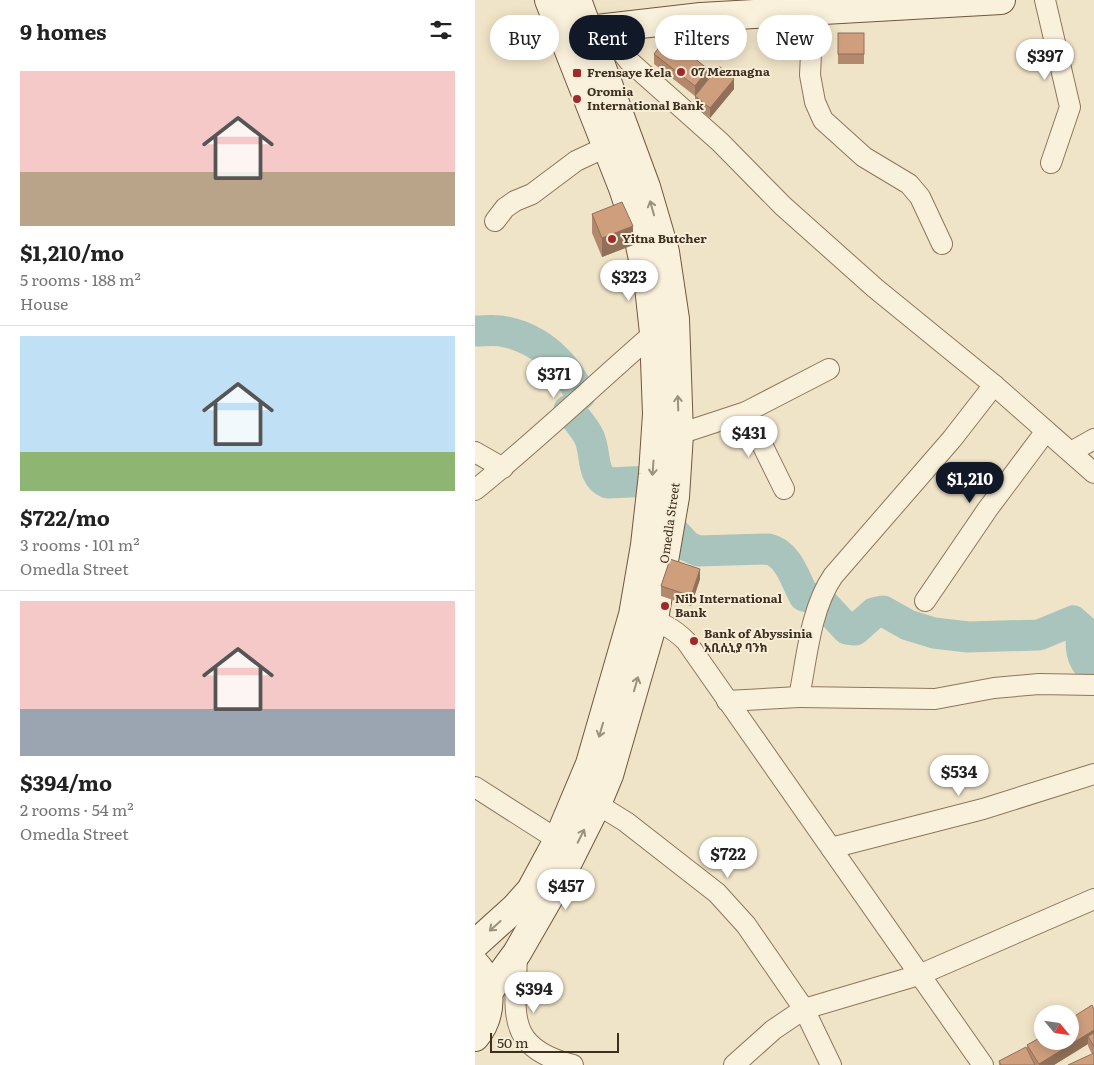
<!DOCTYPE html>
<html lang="en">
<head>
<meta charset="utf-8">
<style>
  :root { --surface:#fff; --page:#f6f6f6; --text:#222; --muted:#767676; --line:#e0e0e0; --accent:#111827 }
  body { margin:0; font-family:Literata,"Noto Sans Ethiopic",serif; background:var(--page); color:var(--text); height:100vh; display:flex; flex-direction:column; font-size:19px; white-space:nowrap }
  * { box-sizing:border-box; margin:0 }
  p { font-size:16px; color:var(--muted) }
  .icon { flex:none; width:28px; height:28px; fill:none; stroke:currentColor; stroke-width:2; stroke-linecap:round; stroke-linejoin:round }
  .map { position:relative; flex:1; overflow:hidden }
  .sheet { display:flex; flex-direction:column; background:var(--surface); width:475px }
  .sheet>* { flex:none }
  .banner { position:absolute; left:15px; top:15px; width:475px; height:45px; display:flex; gap:10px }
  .needle { width:32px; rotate:119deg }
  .controls { position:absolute; left:559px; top:1005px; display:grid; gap:10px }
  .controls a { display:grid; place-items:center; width:45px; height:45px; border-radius:50%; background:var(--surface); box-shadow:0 2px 12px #0003; font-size:25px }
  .scale { position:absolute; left:15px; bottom:12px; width:129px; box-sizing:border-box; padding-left:5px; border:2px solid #3d2e20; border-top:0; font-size:14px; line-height:18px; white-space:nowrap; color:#3d2e20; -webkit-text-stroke:4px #f7eed8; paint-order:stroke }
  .price { position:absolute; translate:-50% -42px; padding:0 11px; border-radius:18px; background:#fff; color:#222; font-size:16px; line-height:32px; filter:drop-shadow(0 1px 2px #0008) }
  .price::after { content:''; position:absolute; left:50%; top:30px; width:15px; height:11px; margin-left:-8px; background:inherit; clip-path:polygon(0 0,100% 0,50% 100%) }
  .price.on { background:var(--accent); color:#fff }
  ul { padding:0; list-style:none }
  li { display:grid; align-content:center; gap:10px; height:265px; padding:0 20px }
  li+li { border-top:1px solid var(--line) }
  li span { display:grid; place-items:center; height:155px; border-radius:0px; color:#555 }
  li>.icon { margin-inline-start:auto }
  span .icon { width:90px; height:90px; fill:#fffc; stroke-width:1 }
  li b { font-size:21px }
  h2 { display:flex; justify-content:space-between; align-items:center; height:60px; padding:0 20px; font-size:21px }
  .tag { padding:0 18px; border-radius:22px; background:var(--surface); box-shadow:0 2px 12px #0003; font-size:18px; line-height:45px }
  .tag.on { background:var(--accent); color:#fff }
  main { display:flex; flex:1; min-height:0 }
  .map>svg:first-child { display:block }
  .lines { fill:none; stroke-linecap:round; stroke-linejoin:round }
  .river { stroke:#a9c4bc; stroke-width:31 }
  .street-casing { stroke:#8d765c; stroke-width:22 }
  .secondary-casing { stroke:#6f573f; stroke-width:30 }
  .street { stroke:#faf1dc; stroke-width:20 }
  .secondary { stroke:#faf1dc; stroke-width:28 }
  .wall { fill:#b2896c }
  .shaded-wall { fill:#916f58 }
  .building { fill:#cf9f7d; stroke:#916f58 }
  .oneway { stroke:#9c907e }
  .poi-dot { fill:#9e2a2b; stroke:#f7eed8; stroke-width:2 }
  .labels { text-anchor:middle; stroke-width:4; stroke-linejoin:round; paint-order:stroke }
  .poi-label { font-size:12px; font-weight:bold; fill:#3d2e20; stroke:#f7eed8; text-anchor:start }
  .street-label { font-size:12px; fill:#3d2e20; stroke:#f7eed8 }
</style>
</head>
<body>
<main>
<section class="sheet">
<h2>9 homes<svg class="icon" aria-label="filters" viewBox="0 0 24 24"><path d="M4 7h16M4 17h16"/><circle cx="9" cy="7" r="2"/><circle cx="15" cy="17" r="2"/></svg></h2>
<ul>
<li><span style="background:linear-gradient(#f6c9c9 65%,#b9a48a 0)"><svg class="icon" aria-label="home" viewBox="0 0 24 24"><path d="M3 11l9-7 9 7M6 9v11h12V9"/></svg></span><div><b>$1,210/mo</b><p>5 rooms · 188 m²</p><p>House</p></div></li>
<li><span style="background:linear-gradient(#bfe0f5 75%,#8fb573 0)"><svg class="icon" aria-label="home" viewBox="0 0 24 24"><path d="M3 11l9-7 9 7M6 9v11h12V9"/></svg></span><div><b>$722/mo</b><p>3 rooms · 101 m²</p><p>Omedla Street</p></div></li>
<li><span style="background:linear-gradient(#f6c9c9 70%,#9aa5b1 0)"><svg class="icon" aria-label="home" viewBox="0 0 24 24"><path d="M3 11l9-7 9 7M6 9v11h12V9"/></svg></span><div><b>$394/mo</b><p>2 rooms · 54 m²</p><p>Omedla Street</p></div></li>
</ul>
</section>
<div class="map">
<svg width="619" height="1065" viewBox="0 0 619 1065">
  <rect width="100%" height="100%" fill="#f0e4c8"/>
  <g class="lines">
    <g class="river">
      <path d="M0,331C10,331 22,329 31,332C65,339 92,364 105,395"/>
      <path d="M94,410C101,418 108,426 113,435C122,450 115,476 133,483L177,481"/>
      <path d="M195,528L212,546L223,551L293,549C313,553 320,579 329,596L345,600L372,629L380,630L399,613L408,611L433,625L459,633L493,637L564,635L598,621L607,629C605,646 605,660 619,671"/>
    </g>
    <g class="street-casing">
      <g id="street">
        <path d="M570,0L595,107L576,163"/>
        <path d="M338,11L335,75L340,102L348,120L389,157L434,184L445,197L467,244"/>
        <path d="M135,28L143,47L154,61L245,142L308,206L400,288L519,385L619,473"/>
        <path d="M20,221L30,208L40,201L57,194L101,161L133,146"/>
        <path d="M519,385L477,439L358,576C335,610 332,658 324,697L460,699L519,688L564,684L619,685"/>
        <path d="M271,412L309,489"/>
        <path d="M204,434L271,412L354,369"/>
        <path d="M0,452L28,468"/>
        <path d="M596,452L619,439"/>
        <path d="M0,490C62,440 119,385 179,333"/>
        <path d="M450,601L512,510L571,431"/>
        <path d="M165,617C184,620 198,628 211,641L508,1065"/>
        <path d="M252,701L324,697"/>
        <path d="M0,787L83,840"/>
        <path d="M122,804L151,822L242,893L271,925L329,1009L356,1065"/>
        <path d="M356,848L508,809L619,774"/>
        <path d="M42,953C41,1012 28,1047 98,1065"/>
        <path d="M259,1065L298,1030L329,1009L444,975L619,899"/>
      </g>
    </g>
    <g class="secondary-casing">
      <g id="secondary">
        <path d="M96,32L226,17L526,0"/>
        <path d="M0,944L40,908L56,890L83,840L115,764L158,615L170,545L178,474L182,414L179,333L174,287L161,227L148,188L74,0"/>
        <path d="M0,964C19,984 17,1017 0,1037"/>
        <path d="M14,991L42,953L84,880L122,804L134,775L179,619L200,497L204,434L200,319L190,252L171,187L102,0"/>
      </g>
    </g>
    <use href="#street" class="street"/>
    <use href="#secondary" class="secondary"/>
  </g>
  <g class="wall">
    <rect x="363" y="33" width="26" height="31"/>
    <path d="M179,54L233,79L259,89L235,118L220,106V96L179,64Z"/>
    <path d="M117,214L158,245L127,257L117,233Z"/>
    <path d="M225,579L216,606L186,596V586Z"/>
    <path d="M619,1009V1065L617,1054L613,1046V1044L579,1065H524V1061L552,1050V1045Z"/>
  </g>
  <g class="shaded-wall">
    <path d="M233,69V79L220,96V86Z"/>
    <path d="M259,79V89L235,118V108Z"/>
    <path d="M158,226V245L127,257V238Z"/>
    <path d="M225,569V579L216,606V596Z"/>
    <path d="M619,1030V1040L613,1036V1044L579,1065H564V1064Z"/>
  </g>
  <g class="building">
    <rect x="363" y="33" width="26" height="21"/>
    <path d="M192,37L233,69L220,86L179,54Z"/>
    <path d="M244,66L259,79L235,108L220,96Z"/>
    <path d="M147,202L158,226L127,238L117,214Z"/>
    <path d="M195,559L225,569L216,596L186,586Z"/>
    <path d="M617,1005L619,1009V1030L564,1064L552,1045L568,1036V1041H595V1019Z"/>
    <path d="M619,1033V1047L613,1036Z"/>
    <path d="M551,1047L560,1065H526L524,1061Z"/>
    <path d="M619,1053V1065H593Z"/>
  </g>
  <defs><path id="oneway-shaft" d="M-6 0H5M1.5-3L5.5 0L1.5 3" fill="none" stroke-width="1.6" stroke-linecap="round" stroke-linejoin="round" transform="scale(1.25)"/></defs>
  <g class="oneway">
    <use href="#oneway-shaft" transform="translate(177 208) rotate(-106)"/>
    <use href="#oneway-shaft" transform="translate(203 403) rotate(-92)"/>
    <use href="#oneway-shaft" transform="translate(178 468) rotate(94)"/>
    <use href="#oneway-shaft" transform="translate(161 684) rotate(-74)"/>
    <use href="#oneway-shaft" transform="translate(126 730) rotate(106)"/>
    <use href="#oneway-shaft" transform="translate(106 836) rotate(-63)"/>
    <use href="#oneway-shaft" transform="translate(20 926) rotate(138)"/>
  </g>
  <g class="poi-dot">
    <circle cx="206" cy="72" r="5"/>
    <rect x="97" y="68" width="10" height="10" rx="2.5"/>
    <circle cx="102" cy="99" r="5"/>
    <circle cx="137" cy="239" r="5"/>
    <circle cx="190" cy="606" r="5"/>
    <circle cx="219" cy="641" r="5"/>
  </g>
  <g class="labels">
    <g class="poi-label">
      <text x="216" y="76">07 Meznagna</text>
      <text x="112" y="77">Frensaye Kela</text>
      <text x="112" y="96">Oromia<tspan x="112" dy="14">International Bank</tspan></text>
      <text x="147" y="243">Yitna Butcher</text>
      <text x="200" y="603">Nib International<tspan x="200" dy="14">Bank</tspan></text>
      <text x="229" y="638">Bank of Abyssinia<tspan x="229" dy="14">አቢሲኒያ ባንክ</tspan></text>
    </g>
    <g class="street-label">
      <text transform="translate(195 523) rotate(-82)" y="4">Omedla Street</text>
    </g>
  </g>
</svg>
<div class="controls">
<a><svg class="needle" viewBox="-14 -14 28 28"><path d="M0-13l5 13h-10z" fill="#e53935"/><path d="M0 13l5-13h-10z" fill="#767676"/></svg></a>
</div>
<div class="scale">50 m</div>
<b class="price" style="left:570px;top:81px">$397</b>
<b class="price" style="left:154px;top:302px">$323</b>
<b class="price" style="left:79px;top:399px">$371</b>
<b class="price" style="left:274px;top:458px">$431</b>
<b class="price on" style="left:495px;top:504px">$1,210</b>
<b class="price" style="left:484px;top:797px">$534</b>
<b class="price" style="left:253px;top:879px">$722</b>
<b class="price" style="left:91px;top:911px">$457</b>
<b class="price" style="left:59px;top:1014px">$394</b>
<div class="banner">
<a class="tag">Buy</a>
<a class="tag on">Rent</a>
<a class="tag">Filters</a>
<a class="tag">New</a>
</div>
</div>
</main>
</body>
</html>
